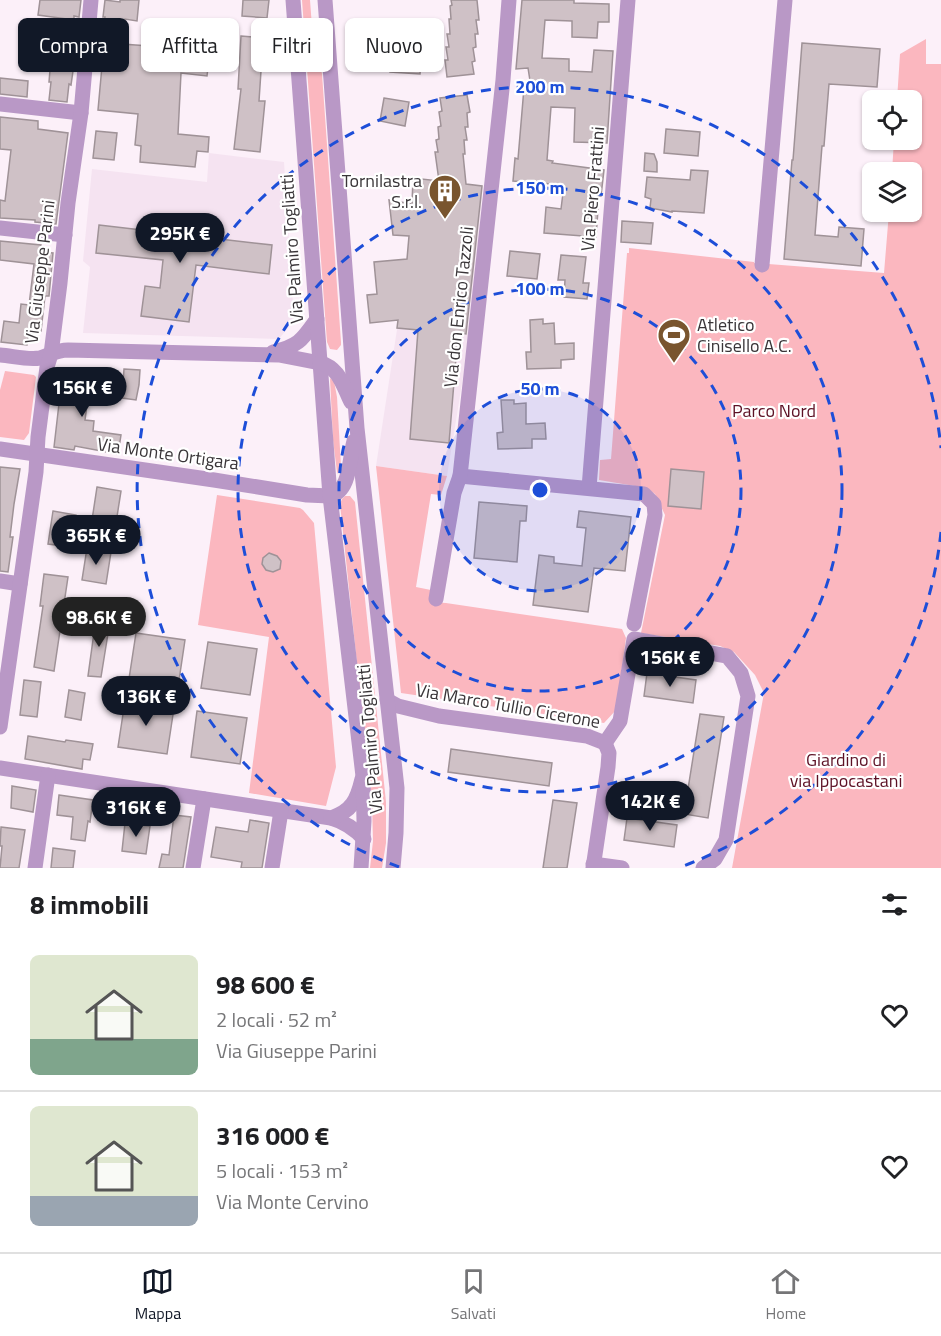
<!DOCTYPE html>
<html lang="it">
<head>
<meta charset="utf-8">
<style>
  :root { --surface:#fff; --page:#f2f2f2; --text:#202124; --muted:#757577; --line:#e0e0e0; --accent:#111827 }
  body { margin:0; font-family:"Titillium Web",sans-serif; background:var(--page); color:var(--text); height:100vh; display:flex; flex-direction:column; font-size:22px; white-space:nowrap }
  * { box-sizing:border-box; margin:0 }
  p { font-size:20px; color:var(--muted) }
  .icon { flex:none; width:33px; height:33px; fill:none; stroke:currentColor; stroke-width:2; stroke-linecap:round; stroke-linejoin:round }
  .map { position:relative; height:868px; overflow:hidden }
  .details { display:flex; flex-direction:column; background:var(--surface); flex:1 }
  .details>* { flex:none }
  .banner { position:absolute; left:18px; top:18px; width:600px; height:54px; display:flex; gap:12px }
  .buttons { position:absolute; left:862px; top:90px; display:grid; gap:12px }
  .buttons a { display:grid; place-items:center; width:60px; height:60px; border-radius:9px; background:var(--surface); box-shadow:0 2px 4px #0004; font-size:30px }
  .price { position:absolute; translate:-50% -51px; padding:0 14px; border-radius:21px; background:var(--accent); color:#fff; font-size:20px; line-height:39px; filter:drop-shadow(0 2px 3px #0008) }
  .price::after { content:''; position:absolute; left:50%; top:36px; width:18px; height:14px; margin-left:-9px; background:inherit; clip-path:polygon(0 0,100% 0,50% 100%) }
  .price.on { background:#222; color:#fff }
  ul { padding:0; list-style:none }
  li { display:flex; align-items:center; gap:18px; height:150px; padding:0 30px }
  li+li { border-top:2px solid var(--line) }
  li span { display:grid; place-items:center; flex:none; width:168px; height:120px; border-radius:9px; color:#555 }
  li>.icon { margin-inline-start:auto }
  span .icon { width:72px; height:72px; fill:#fffc; stroke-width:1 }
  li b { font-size:26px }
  h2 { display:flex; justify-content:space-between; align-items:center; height:72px; padding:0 30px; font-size:26px }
  .chip { padding:0 21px; border-radius:9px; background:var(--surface); box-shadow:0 2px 4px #0004; font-size:21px; line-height:54px }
  .chip.on { background:var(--accent); color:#fff }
  .tab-bar { display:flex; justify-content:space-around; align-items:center; height:84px; border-top:2px solid var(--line); background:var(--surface); font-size:16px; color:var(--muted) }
  .tab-bar a { display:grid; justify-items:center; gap:3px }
  .tab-bar .on { color:var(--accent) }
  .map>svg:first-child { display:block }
  .built { fill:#f5e3f1 }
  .green { fill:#fbb7bf }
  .building { fill:#cfc1c6; stroke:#9f9297; stroke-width:1.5 }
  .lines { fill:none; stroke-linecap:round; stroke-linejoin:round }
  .minor { stroke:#b998c6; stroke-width:15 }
  .tertiary { stroke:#b998c6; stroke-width:15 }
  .ring { fill:none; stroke:#1d4ed8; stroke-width:3; stroke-dasharray:10 8 }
  .labels { text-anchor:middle; stroke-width:4.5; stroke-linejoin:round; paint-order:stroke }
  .poi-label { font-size:18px; fill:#393538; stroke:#fff; text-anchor:end }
  .street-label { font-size:18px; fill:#393538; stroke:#fff }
  .park-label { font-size:18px; fill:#5d1125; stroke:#fff }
  .centre { fill:#1d4ed8; stroke:#fff; stroke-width:3 }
  .ring-label { font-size:18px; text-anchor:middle; font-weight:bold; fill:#1d4ed8; stroke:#fff; stroke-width:4.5; stroke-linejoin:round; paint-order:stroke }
</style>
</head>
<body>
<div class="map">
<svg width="941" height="868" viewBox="0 0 941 868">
  <rect width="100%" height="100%" fill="#fcf0f9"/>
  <g class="built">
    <path d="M209,153L284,162L294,320L279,339L83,333L90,267L83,261L92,169L207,182Z"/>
    <path d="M413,178L483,186L470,334L447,476L376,466L404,284L409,236Z"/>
  </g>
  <g class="green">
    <path d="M302,0H310L312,27L322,74L341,342V345L337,350L330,349L327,342Z"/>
    <path d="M926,39V64H941V868H732L764,693L755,675L734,652L720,646L641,633L665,515L655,494L647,488L599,480L600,460L611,459L627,253H629V248L754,262V263L884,273L889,212H912V172H892L894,140H912V100H897L900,54Z"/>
    <path d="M5,371L34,375L36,377L29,433L24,440L0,437V390Z"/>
    <path d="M330,378L334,381L337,397L341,467L338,474L337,472L333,440Z"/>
    <path d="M376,466L447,476L441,495L431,494L416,587L431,590L430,602L446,603L622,629L626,638L616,710L604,723L401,693Z"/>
    <path d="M217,495L300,508L303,510L314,523L336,767L326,806L249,793L269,637L198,625Z"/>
    <path d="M345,496H350L355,502L386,802V843L382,868H370L373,841L372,804L340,504L342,499Z"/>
  </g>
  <g class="building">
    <path d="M40,0H81L79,17L74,16V20L38,15Z"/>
    <path d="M105,0L120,2V0H139L137,21L125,19L122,44L177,48V50L204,54L207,31L223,33L220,60L209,59L207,76L181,73L178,134L209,137L208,152L197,151L195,167L140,162L141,146L135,145L138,114L98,110L102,66L100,65L105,17H103Z"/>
    <path d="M243,0H269L267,18L242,16Z"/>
    <path d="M451,0H477L479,20H476L478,34H475L476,47L473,48L475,61L472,62L474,74L447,77L445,60H448L446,47H449L447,34H450L449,19H451L450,6L452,5Z"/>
    <path d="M522,0H574V3L609,4V22H598L597,38L572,37V21L545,20L542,58L569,59V71L592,72L594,50L613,51L607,143L574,142L575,108L551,107L547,160L553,161L552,163L604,170L601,196H599L596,237L544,233L546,207L561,209L564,185L513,181L515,158L518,159L524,88L531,87L528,68L516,69Z"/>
    <path d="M53,35L72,36L69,71H73L71,85L69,84L67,102L49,100L51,82H49Z"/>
    <path d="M241,36L265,38L263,57L262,56L259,101H265L260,152L234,149L241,89H238Z"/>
    <path d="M392,41L422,43L420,74L390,72Z"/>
    <path d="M802,43L880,49L877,87L829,84L824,146H822L815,235L838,237L839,227L864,229L861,266L784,259L792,160H793Z"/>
    <path d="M0,78L28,81L27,97L0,94Z"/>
    <path d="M467,95L470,112L467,113L468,127H465L467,140H464L465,154H463L466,184L482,186L466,334L458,333L449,443L410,439L418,330L397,328L398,320L370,323L367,295L377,294L374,262L407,259L409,236L393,235L389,200L412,204L413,178L439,181L435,152H438L436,140L439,139L438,127L441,126L439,112L442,111L440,98Z"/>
    <path d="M384,98L409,102L405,126L380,121Z"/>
    <path d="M0,117L38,121V129L68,133L56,224L35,222V220L0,218V200L5,201L11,150L0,149Z"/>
    <path d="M666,129L700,132L698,156L664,153Z"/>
    <path d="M96,131L117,133L114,160L93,158Z"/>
    <path d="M645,153L654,154L657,162V172L644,171Z"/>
    <path d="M691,170L708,171L704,213L672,211V212L650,208L651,199L645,197L647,177L690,180Z"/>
    <path d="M622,221L653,223L651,244L621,242Z"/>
    <path d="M99,225L272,245L269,274L196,265L189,322L141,316L145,286L160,288L163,260L96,253Z"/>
    <path d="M0,241L41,245L40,252L53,253L49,296H45L41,331L29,329L27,345L1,342L4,321L19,323L21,304L29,305L34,264L0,260Z"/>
    <path d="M510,251L540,254L537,279L507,276Z"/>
    <path d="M561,255L586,257L583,283H589L587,299L564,297L565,280H558Z"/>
    <path d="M543,319V324L554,323L555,344L574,343V359L561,360V368L527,369L526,352H531L530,320Z"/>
    <path d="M124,369L140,370L139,385L136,400L122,398Z"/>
    <path d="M71,371L101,375L99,392L89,390L85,420L94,421L93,431L121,435L118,454L75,446L74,450L54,447L60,395L68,396Z"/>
    <path d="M501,400H514V404L526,403V424L545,423L546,439H532V448L498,449L497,433L503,432Z"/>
    <path d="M0,467L20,469L14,504L10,537H13L8,572L0,571Z"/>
    <path d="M671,469L704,472L701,509L668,506Z"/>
    <path d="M97,487L121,491L116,523L92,520Z"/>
    <path d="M479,502L527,506L526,521H520L517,562L474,558Z"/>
    <path d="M53,511L76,515L71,547L48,544Z"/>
    <path d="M579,511L631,517L625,571L594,568L588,612L533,605L539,555L554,557V563L582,566L586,528L577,527Z"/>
    <path d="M87,548L111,552L106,584L82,580Z"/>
    <path d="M269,553L277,556L281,561L280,569L273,572L266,570L262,564L263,558Z"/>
    <path d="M44,574L68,577L54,671L34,667L43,606H40Z"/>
    <path d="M96,618L110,621L101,677L88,676Z"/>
    <path d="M136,633L185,640L178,687L129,679Z"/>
    <path d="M208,642L257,649L250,695L201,688Z"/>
    <path d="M647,673L696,680L693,703L644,696Z"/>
    <path d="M24,680L41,682L37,717L20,715Z"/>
    <path d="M69,690L85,693L81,720L65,717Z"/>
    <path d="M125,701L174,708L167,754L118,747Z"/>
    <path d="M197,711L247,718L240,764L191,757Z"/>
    <path d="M700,714L724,717L708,818L684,814Z"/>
    <path d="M28,736L65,742L66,740L93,744L90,760L83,759L82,769L25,759Z"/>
    <path d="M451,749L552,763L549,786L448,772Z"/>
    <path d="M12,786L36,790L33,812L11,808Z"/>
    <path d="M59,795L93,800L90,822L88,821L85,841L71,839L73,817L57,815Z"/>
    <path d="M553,800L577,803L567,868H543Z"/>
    <path d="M174,815L191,817L183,868H159L162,854L169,855Z"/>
    <path d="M627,818L677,825L674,847L624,840Z"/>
    <path d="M250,820L269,823L262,868H241L242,862L211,857L216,827L248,832Z"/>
    <path d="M125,823L150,826L146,854L122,851Z"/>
    <path d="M1,827L25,830L19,868H0L2,846H0Z"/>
    <path d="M53,848L75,851L73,868H51Z"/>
  </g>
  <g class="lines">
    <g class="minor">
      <path d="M0,104L81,113"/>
      <path d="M0,228L65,235"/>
      <path d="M762,265L785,0"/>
      <path d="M273,352C299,346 302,340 317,319"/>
      <path d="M0,355C13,356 27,360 40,358C51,355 56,350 68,350L279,355L320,363"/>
      <path d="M0,449L214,480L307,495L330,496"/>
      <path d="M460,476L644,494L654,504L655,515L634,624"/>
      <path d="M589,488L628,0"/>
      <path d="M0,581L20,584"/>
      <path d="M436,599L454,493L460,476L503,80L509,0"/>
      <path d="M387,700L398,706L439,716L587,736L605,743"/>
      <path d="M0,727L36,472L38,437L47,367L51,354L60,283L68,203L81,113L91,0"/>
      <path d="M605,743L620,721L634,639L727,656L741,673L748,696L726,840L715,859L703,868"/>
      <path d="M0,768L331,818C345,822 354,828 364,839"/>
      <path d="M331,818C352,811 357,800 362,779"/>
      <path d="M593,864L622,868"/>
      <path d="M35,868L48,775"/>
      <path d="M193,868L204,799"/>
      <path d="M272,868L281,811"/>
      <path d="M593,868L608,767L609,753L605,743"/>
    </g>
    <g class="tertiary">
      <path d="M293,0L330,496L363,776L364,821L361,868"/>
      <path d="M325,0L357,428L397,788L396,833L393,868"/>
      <path d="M320,363C339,367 343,386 351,402"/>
      <path d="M330,496C351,491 349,458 354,441"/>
    </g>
  </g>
  <circle cx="540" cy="490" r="101" fill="#1d4ed8" fill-opacity=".12"/>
  <g class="ring">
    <circle cx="540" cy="490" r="101"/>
    <circle cx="540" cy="490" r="201"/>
    <circle cx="540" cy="490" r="302"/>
    <path d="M941 532A403 403 0 0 1 681 867M399 867A403 403 0 1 1 941 448"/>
  </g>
  <defs>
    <g id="building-pin" transform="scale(1.725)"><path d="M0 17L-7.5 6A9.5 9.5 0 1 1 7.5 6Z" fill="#79552e" stroke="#fff"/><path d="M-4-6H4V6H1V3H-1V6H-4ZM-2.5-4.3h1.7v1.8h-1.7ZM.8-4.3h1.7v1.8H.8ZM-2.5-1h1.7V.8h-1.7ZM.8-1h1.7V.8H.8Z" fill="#fff"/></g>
    <g id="stadium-pin" transform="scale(1.725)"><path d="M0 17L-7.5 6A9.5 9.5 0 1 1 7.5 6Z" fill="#79552e" stroke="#fff"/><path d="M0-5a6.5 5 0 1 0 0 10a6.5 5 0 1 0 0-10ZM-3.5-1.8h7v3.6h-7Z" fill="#fff"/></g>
  </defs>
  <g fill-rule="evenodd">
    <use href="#building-pin" x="445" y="191"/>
    <use href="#stadium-pin" x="674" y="335"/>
  </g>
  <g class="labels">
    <g class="poi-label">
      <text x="422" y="187">Tornilastra<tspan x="422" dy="21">S.r.l.</tspan></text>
      <text x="697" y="331" text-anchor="start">Atletico<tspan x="697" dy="21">Cinisello A.C.</tspan></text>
    </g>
    <g class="street-label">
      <text transform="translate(593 189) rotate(-85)" y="6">Via Piero Frattini</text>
      <text transform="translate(292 249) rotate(-94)" y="6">Via Palmiro Togliatti</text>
      <text transform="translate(40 272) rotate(-83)" y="6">Via Giuseppe Parini</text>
      <text transform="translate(459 307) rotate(-84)" y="6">Via don Enrico Tazzoli</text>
      <text transform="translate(168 454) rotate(8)" y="6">Via Monte Ortigara</text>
      <text transform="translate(508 706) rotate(10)" y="6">Via Marco Tullio Cicerone</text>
      <text transform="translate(370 739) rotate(-95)" y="6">Via Palmiro Togliatti</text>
    </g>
    <g class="park-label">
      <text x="774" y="417">Parco Nord</text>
      <text x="846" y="766">Giardino di<tspan x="846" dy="21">via Ippocastani</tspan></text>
    </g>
  </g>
  <circle cx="540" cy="490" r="9" class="centre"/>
  <g class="ring-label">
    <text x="540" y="93">200 m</text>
    <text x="540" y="194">150 m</text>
    <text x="540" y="295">100 m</text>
    <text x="540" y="395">50 m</text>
  </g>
</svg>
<div class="buttons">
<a><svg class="icon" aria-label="locate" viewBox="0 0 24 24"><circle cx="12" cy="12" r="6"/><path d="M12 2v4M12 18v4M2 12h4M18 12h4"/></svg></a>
<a><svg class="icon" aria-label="layers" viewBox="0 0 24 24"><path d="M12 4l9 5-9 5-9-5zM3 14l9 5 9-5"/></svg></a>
</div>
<b class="price" style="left:180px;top:264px">295K €</b>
<b class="price" style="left:82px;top:418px">156K €</b>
<b class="price" style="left:96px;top:566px">365K €</b>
<b class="price on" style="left:99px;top:648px">98.6K €</b>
<b class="price" style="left:670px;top:688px">156K €</b>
<b class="price" style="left:146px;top:727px">136K €</b>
<b class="price" style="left:650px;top:832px">142K €</b>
<b class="price" style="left:136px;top:838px">316K €</b>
<div class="banner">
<a class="chip on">Compra</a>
<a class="chip">Affitta</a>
<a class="chip">Filtri</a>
<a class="chip">Nuovo</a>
</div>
</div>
<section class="details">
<h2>8 immobili<svg class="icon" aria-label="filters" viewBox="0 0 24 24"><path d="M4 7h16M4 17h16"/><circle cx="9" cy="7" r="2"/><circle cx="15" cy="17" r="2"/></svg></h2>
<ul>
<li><span style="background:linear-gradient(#dfe7d0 70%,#7fa58c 0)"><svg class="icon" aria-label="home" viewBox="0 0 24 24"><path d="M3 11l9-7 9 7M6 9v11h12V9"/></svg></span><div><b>98 600 €</b><p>2 locali · 52 m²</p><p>Via Giuseppe Parini</p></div><svg class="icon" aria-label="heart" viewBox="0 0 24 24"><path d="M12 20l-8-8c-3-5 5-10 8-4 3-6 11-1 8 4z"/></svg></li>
<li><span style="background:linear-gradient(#dfe7d0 75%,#9aa5b1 0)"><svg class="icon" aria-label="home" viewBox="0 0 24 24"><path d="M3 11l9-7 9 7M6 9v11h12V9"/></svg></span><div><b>316 000 €</b><p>5 locali · 153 m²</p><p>Via Monte Cervino</p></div><svg class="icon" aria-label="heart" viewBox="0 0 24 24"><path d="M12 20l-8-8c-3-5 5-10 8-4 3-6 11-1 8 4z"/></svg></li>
</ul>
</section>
<nav class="tab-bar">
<a class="on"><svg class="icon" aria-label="map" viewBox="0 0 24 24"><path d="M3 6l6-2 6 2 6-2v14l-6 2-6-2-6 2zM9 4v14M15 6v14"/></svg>Mappa</a>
<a><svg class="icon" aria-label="saved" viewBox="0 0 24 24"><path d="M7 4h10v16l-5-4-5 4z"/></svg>Salvati</a>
<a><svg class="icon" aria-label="home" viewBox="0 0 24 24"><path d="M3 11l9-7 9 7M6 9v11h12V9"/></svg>Home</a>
</nav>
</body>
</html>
